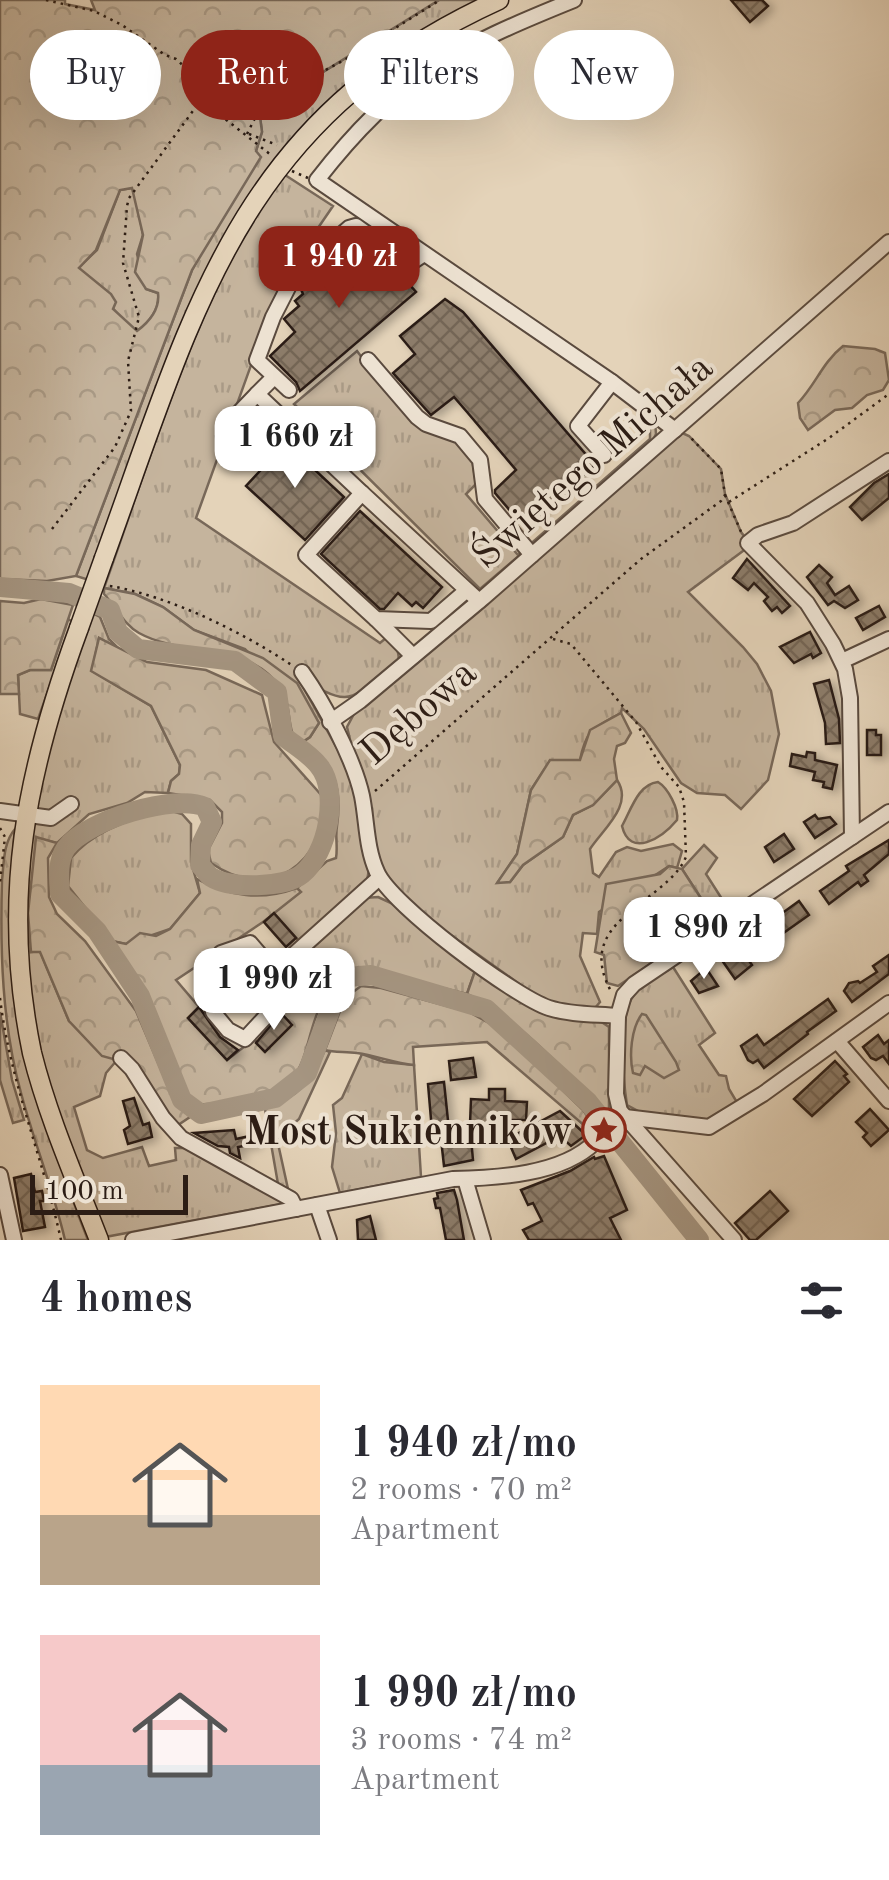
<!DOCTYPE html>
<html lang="en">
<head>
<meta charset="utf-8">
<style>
  :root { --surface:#fff; --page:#f2f2f3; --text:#2b2b33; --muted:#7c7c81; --accent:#8f2418 }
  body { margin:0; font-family:"Old Standard TT",serif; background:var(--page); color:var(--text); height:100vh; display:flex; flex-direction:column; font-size:38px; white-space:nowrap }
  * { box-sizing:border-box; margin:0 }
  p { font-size:32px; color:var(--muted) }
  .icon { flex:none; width:55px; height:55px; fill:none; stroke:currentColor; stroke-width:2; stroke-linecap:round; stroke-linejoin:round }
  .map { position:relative; height:1240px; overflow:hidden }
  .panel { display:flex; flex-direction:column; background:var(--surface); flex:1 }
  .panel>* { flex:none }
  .guide { position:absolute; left:30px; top:30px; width:830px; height:90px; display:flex; gap:20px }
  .scale { position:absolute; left:30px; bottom:25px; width:158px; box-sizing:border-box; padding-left:10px; border:5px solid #2c1d15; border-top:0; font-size:28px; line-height:35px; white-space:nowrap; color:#2c1d15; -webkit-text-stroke:8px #ede2d2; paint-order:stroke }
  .price { position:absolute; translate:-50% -85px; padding:0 22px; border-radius:20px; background:#fff; color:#222; font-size:32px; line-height:65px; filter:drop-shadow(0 2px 5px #0008) }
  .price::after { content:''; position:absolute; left:50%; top:60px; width:30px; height:22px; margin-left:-15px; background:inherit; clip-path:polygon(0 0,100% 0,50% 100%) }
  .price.on { background:var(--accent); color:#fff }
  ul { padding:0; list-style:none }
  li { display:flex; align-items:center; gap:30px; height:250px; padding:0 40px }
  li span { display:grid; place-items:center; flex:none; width:280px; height:200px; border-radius:0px; color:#555 }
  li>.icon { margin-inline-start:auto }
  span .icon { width:120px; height:120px; fill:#fffc; stroke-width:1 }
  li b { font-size:42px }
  h2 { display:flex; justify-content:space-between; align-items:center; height:120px; padding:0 40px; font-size:42px }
  .tag { padding:0 35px; border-radius:45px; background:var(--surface); box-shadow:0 10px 40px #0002; font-size:35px; line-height:90px }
  .tag.on { background:var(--accent); color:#fff }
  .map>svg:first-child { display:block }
  .grass { fill:url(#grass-tufts); stroke:#786859; stroke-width:2.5 }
  .forest { fill:url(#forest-crowns); stroke:#786859; stroke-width:2.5; fill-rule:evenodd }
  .water { fill:#a59581; stroke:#756556; stroke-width:2.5 }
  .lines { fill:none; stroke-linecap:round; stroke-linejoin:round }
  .river { stroke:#a59581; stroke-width:20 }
  .building { fill:url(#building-cross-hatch); stroke:#2c1d15; stroke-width:2.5; filter:url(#shadow) }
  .minor-casing { stroke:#5a4a3e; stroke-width:18 }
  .major-casing { stroke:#2c1d15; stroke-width:21 }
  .path { stroke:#2c1d15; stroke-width:2.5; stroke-dasharray:2.5 5; stroke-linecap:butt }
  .minor { stroke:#ede2d2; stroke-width:14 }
  .major { stroke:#e4d3b9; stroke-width:18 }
  .major-bridge-casing { stroke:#2c1d15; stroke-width:21; stroke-linecap:butt }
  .major-bridge { stroke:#e4d3b9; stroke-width:18 }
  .labels { text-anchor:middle; stroke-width:8; stroke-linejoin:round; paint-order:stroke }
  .street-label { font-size:40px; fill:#2c1d15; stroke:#ede2d2 }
  .poi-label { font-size:40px; font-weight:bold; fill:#2c1d15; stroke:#ede2d2; text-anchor:end }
</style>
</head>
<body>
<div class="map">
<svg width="889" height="1240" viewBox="0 0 889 1240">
  <defs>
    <pattern id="grass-tufts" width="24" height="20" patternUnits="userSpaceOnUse" patternTransform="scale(2.5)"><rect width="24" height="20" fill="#c5b49d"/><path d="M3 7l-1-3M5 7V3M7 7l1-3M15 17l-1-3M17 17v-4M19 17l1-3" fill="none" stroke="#a99a86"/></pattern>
    <pattern id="forest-crowns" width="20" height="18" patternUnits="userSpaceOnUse" patternTransform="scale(2.5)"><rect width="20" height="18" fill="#c5b49d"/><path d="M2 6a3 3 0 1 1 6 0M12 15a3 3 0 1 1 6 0" fill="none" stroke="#a99a86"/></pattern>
    <pattern id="building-cross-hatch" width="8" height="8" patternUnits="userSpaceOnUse" patternTransform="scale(2.5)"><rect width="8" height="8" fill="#8c7c6a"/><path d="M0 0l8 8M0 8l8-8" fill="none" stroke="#736556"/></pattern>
    <filter id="shadow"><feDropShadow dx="5.5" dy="3" stdDeviation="5" flood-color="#0004"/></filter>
  </defs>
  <rect width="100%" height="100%" fill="#e4d3b9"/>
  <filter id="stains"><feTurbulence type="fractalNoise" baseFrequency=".002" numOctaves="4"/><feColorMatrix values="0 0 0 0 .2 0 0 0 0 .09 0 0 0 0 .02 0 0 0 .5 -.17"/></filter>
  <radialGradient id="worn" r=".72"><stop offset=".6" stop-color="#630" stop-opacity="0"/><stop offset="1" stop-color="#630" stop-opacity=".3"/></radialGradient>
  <g class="grass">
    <path d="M439,0H484L413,38L369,69L284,150L258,183L227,232L199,286L89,580L76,576L192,270L256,151L262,132L260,117L278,100Z"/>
    <path d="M282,173L333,206L294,263L272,307L196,518L380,643L386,638C393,645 401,650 398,661C349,701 352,711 296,674L345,763L356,797L369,869L367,881L300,942L273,913L300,892L297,888L327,861L336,858C338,847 335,837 337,826C342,789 336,762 301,743L310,737L319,723L245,649L194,630L163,607L135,594L104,588C155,446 196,299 282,173Z"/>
    <path d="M132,188L135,191L143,235L137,254L146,289L158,293C160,309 149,322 137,331L129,327L78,268L97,250L120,190Z"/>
    <path d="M357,351L379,380L457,441L472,459L476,484L466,494L518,555L650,439V418L655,421L656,434L652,442L480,589L294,404Z"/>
    <path d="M680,432L689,436L721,469L725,494L741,532L751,545L688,592L743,647L757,664L771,691L779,734L768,780L741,809L725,795L697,793L681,783L644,729L622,708L621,713C594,728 586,729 580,760L550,761L531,790L517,854L498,882H510L523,865L563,837L573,815L593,805L617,780C634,805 603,829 590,849L593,873L599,877L616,852L627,847L641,851L673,844L682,851L677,868L669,866L599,912L597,934L583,933L580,956L600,1002L595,1008L546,1003L410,906L394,890L380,864L347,727L355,712Z"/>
    <path d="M92,613L100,617L109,639L118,648L99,638L92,671L151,706L180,765L179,774L171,781L168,793L145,792L127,803L89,814L57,843L36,838L31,952L40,951L69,1021L117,1060L106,1073L100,1096L74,1107L87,1150L103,1158L142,1147L149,1166L176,1160L175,1148H192L287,1203L105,1237L44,1076L22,952L33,823L59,809L38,813L31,799Z"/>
    <path d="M68,619L73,622L38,719L20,714L18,675L30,670H51Z"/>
    <path d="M658,782C668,788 679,809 677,820C662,838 630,859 622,826C631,810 638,784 658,782Z"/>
    <path d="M168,810L182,814L191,824V862L200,893L170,929L126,944L112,941L68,886L71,858C93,831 135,817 168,810Z"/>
    <path d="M15,829C0,972 36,1109 88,1240H65C53,1189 34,1142 21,1093C2,1025 0,951 2,880C4,863 3,843 15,829Z"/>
    <path d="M704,845L717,858L706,874L729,910L715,920L682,869Z"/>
    <path d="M378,897L391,903L476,968L467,994L359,967L342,975L335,985L304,948L364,898Z"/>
    <path d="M673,967L715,1033L699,1045L719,1075L726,1076L729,1089L738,1104L709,1120L640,1112L627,1105C623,1080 618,1015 634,995C643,983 660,976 673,967Z"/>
    <path d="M0,1012L12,1080L24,1120L13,1123L0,1080Z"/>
    <path d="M325,1050L330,1052L299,1119L277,1139L288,1189L278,1184L265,1109C299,1097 311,1082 325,1050Z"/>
    <path d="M362,1054L384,1062L414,1065L421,1177L340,1193L332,1167L336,1133L333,1105L342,1098Z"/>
  </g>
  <g class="forest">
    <path d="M0,0H65V4L95,10L91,0H439L278,100L260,117L262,132L256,151L261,157L192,270L76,576L47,581L0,579ZM132,188L143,235L135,272L146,289L158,293C160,309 149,322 137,331L113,309L116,302L111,294L79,268L96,250L120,190Z"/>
    <path d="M843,346L875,349L885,353L889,380L883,390L867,395L852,408L835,410L808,430L800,418L798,403C816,384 822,363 843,346Z"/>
    <path d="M104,588L135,594L163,607L194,630L263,658L297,683L319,723L310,737L301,743L294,738C287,722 291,703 280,687C247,640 184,658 139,633C124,625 117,608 104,594Z"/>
    <path d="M41,599L73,605L51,670H30L18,675L19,694H0V601L24,603Z"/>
    <path d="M99,638L147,662L206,670L262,695L274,742L323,797C327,865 268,903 211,863L208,850L222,823V812L210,800L168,793L171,781L179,774L180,765L151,706L91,671Z"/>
    <path d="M621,713L631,733L625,743L617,746L614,759L617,780L593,805L573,815L563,837L523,865L510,882L497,883L517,854L531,790L550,760H580L590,730Z"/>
    <path d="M36,837L57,843L48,858L49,897L57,914L85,941L136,1011L174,1100L190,1117L172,1129L117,1060L102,1056L69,1021L40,952H31L28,913Z"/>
    <path d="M669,866L682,869L715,920L618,986L607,983L604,955L595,952L606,884L660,874Z"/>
    <path d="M197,879C230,897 261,901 297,888L301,892L263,922L176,980L199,1007L188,1018L227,1060L254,1039L264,1051L281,1013L329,978L335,985C290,1034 330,1097 227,1102C211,1102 203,1109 189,1099L156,1014L112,941L126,944L140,933L156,936L170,929L200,893Z"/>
    <path d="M476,968L508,989L600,1021L609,1027V1113L603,1111C564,1070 519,1019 467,994Z"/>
    <path d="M361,986L381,988L469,1012L500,1029L583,1110L597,1130L593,1133L487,1042L413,1047L414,1065C394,1063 377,1056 357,1053C346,1051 335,1053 325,1050L345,998Z"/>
    <path d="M642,1014L646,1015L676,1062L679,1070L664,1078L645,1066L640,1075L633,1073C629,1056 631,1028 642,1014Z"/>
  </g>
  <path class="water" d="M465,60L479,81L425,116L411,95Z"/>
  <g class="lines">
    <path class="river" d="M0,587L69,593L110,610L118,632L138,649L235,661L277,692L283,736C294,745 310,754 319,766C340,791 328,854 302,874C285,888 230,889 211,877C207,874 204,869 200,865L201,845L212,822L205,807C176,793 86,820 66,848C57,861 59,879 60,894L97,931L140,996L182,1100L201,1114L275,1098L307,1073L334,1000L349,977L371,975L486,1009L588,1102L699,1240"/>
  </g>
  <g class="building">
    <path d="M731,0H762L768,6L750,22Z"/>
    <path d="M356,239L379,261L383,258L391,264L416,292L300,391L296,382L270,356L295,332L284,319L299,306L295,301L303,294L300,287Z"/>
    <path d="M445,299L463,312L595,465L524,527L495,493V490L516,470L467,412L454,397L431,415L393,373L415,354L400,336Z"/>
    <path d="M286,443L344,497L305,540L246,486Z"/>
    <path d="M889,474V498L862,520L850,507L874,483Z"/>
    <path d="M360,511L442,587L423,608L416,602L412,606L398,593L384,609H380L321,554Z"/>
    <path d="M747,559L790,606L782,613L777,607L772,611L764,601L768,597L754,583L748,590L733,578Z"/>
    <path d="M819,565L832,577L827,583L835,595L849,586L858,600L845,608L834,601L828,605L807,577Z"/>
    <path d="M879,606L885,617L863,630L856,618Z"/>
    <path d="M810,632L821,653L813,658L811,654L794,663L780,647Z"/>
    <path d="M829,680L839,719L840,743L826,744L825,723L814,684Z"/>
    <path d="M867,730H876V735H881V755H867Z"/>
    <path d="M807,752L815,753V760L837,765L832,789L823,787L824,782L813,780L815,772L790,766L792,754L806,757Z"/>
    <path d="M815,815L818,819L830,817L836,824L815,838L804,822Z"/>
    <path d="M784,834L794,849L774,862L765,847Z"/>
    <path d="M889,840V854L864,875L868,881L861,886L858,882L829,904L820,891L849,871L846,866Z"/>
    <path d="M799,901L809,915L765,946L760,940L745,950L741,943Z"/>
    <path d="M274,913L296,938L286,947L264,922Z"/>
    <path d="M740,948L752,965L735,979L719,956L727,951L730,955Z"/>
    <path d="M889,955V974L852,1002L844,991L849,983L858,981L860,983L877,972L873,966Z"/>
    <path d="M706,968L718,986L699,993L691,981Z"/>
    <path d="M828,999L836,1011L807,1032L808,1034L764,1068L758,1060L753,1063L748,1060L741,1046L757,1035L764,1045Z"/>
    <path d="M199,1007L220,1037L238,1050L227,1060L188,1018Z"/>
    <path d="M281,1013L292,1025L265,1052L256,1043Z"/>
    <path d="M878,1035L884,1044L889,1040V1064L883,1056L876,1060L871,1058L863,1047Z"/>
    <path d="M473,1058L476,1077L451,1080L449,1061Z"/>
    <path d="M835,1061L847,1074L844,1076L849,1082L812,1116L794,1099Z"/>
    <path d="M444,1082L450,1140L471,1138L473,1160L444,1166L440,1130L432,1131L428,1084Z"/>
    <path d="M489,1089H505V1101L527,1102L526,1120H504V1126L470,1124L471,1099L489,1100Z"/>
    <path d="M134,1098L143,1125L149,1123L152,1137L128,1144L124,1130L130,1126L123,1101Z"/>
    <path d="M870,1109L889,1130L871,1146L863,1137L867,1133L856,1122Z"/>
    <path d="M560,1111L586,1135L571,1146L560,1136L516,1159L510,1145L516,1142L513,1136Z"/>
    <path d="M234,1130L236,1139L254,1135L256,1144L238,1147L240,1158L230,1153L229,1147L218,1146L194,1133Z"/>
    <path d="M604,1156L627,1210L610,1218L621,1240H529L523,1230L542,1221L533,1203L528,1205L521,1190L570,1171L594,1157L595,1159Z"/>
    <path d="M31,1174L35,1192L42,1191L44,1201H40L45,1227L23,1231L14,1178Z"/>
    <path d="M454,1190L457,1200L464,1240H446L440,1208H436L434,1199L438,1198L437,1193Z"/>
    <path d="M770,1191L788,1211L756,1240H750L735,1223Z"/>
    <path d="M370,1216L376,1240H358L357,1220Z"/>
  </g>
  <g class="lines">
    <g class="minor-casing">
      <g id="minor">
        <path d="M574,0C455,48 398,76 317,180L612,382L675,430"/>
        <path d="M368,360L417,417L426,424L460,436L480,460L485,499L532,555"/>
        <path d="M274,377L257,394L362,493"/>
        <path d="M289,390L257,360L273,317L294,276L349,228L356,226L409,264L424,254"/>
        <path d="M233,419L257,394"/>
        <path d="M604,455L578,426L612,382"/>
        <path d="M467,590L431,621L376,619L306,555L362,493L467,590L479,601"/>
        <path d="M376,619L413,656"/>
        <path d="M842,661L889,639"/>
        <path d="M302,672C324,703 354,759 362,796C367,821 366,848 377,872C391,905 515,997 549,1008C571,1015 596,1014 618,1016"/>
        <path d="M330,722L360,701L483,598L889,242"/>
        <path d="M0,811L51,818L71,804"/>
        <path d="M852,837L850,698L845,669L833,644L807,603L748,543L758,535L793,523L889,461"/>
        <path d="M270,976L231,986L221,984C210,975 212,962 221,953L250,943L274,971"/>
        <path d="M231,986L215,996L213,1012L228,1030L245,1039L271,1011L270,976L379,878"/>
        <path d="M837,1041L889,1101"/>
        <path d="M121,1058L132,1069L163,1118L181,1138L291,1199L296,1209"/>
        <path d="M625,1117L709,1127L763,1094L889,1003"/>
        <path d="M0,1175L14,1240"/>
        <path d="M465,1179L483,1240"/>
        <path d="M317,1205L329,1240"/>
        <path d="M133,1240L453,1179C496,1178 562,1175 595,1142C604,1133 611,1121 620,1111"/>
        <path d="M734,1240L620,1111L616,1094L618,1016L624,995L634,984L889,812"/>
      </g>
    </g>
    <g class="major-casing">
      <g id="major">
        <path d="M104,558C194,311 237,119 499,0"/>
        <path d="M79,628C26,772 0,899 32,1053C48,1117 75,1178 99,1240"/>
      </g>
    </g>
    <g class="path">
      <path d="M46,0L94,11L122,25L165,55L176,59L187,69L201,100L271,155"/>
      <path d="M247,134L257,114L268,101L346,59L440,0"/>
      <path d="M249,134L277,145"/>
      <path d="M292,171L308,178"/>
      <path d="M725,495L742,534"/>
      <path d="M729,502L829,438L889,394"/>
      <path d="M52,529L115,447L131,411L128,361L139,317L123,263L127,206L129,198L201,100"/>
      <path d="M110,586C169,596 243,632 293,666"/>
      <path d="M553,639L571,644L636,722L661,767L679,787L684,802L686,857L683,863C657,906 572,923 612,993"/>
      <path d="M375,791L641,559L721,501L725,495L721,469L689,436"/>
      <path d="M0,828L5,837L0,882"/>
      <path d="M0,998C10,1082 43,1158 61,1240"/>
    </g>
    <use href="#minor" class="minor"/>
    <use href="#major" class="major"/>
    <g class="major-bridge-casing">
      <path id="major-bridge" d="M79,628L104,558"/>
    </g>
    <use href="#major-bridge" class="major-bridge"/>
  </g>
  <defs>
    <g id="sight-ring" transform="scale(2.25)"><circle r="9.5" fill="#ede2d2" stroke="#8f2418" stroke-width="1.5"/><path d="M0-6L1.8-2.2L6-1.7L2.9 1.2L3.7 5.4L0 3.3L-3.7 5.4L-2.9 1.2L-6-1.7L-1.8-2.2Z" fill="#8f2418"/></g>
  </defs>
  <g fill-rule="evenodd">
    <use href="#sight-ring" x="604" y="1130"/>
  </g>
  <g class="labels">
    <g class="street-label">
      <text transform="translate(591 460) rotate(-41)" y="14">Świętego Michała</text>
      <text transform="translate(417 711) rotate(-41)" y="14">Dębowa</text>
    </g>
    <g class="poi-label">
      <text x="572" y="1144">Most Sukienników</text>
    </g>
  </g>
  <rect width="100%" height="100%" filter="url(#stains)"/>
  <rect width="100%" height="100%" fill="url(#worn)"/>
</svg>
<div class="scale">100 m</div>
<b class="price on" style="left:339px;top:311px">1 940 zł</b>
<b class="price" style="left:295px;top:491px">1 660 zł</b>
<b class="price" style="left:704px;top:982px">1 890 zł</b>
<b class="price" style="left:274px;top:1033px">1 990 zł</b>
<div class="guide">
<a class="tag">Buy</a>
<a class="tag on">Rent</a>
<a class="tag">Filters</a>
<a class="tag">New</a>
</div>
</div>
<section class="panel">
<h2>4 homes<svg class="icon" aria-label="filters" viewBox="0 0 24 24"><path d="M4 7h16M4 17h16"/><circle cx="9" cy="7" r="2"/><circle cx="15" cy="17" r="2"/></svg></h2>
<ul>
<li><span style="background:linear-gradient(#ffd9b3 65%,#b9a48a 0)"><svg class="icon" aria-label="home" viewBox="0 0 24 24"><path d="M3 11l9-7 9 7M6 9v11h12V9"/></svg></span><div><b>1 940 zł/mo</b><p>2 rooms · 70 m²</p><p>Apartment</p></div></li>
<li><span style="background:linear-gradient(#f6c9c9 65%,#9aa5b1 0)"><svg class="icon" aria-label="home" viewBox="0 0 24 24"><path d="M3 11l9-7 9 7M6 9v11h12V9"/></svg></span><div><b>1 990 zł/mo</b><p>3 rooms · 74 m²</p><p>Apartment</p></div></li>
</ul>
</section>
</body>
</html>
